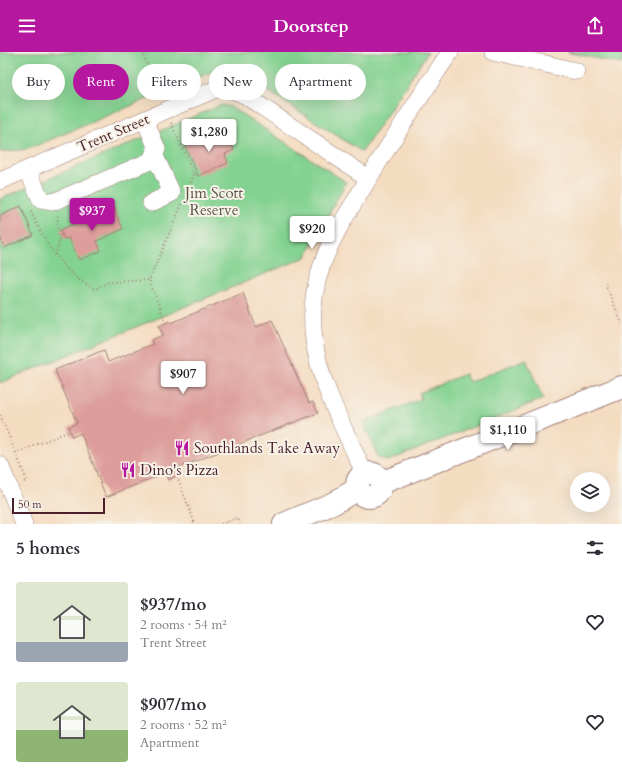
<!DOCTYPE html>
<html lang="en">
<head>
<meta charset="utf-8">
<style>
  :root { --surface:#fff; --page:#f2f2f3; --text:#2b2b33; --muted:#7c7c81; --accent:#b5179e }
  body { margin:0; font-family:Cardo,serif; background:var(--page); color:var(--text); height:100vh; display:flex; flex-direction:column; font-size:15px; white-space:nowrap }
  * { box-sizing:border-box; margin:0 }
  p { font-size:13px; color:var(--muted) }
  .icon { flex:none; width:22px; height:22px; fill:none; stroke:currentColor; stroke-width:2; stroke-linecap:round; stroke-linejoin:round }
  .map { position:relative; height:472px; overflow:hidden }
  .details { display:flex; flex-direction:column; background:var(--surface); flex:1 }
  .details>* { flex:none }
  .hud { position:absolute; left:12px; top:12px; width:400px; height:36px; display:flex; gap:8px }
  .tools { position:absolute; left:570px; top:420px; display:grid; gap:8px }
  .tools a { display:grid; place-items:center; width:40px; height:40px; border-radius:50%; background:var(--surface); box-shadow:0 4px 16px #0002; font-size:20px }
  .scale { position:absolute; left:12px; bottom:10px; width:93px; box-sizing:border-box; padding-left:4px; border:2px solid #4a1f2b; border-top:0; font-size:11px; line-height:14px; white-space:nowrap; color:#4a1f2b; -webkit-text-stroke:3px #f7f3e8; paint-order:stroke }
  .price { position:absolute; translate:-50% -34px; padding:0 9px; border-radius:4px; background:#fff; color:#222; font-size:13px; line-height:26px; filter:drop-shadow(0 1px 2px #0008) }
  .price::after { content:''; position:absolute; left:50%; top:24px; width:12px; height:9px; margin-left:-6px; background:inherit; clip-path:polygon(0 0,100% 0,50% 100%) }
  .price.active { background:var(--accent); color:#fff }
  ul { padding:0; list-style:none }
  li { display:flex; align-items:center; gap:12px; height:100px; padding:0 16px }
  li span { display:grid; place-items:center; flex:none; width:112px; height:80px; border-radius:4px; color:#555 }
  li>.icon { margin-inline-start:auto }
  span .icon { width:48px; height:48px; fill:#fffc; stroke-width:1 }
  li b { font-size:17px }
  h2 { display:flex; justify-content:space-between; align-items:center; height:48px; padding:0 16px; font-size:17px }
  .tag { padding:0 14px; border-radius:18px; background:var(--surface); box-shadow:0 4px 16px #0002; font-size:14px; line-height:36px }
  .tag.active { background:var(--accent); color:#fff }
  header { display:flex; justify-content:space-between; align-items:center; height:52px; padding:0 16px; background:var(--accent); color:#fff; font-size:18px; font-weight:800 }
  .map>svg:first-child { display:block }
  .green { fill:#83d291; stroke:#66785e }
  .building { fill:#dd9d9a }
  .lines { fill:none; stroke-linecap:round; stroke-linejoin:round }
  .minor-casing { stroke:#9f7e76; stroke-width:18 }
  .major-casing { stroke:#9f7e76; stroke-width:24 }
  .path { stroke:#9f7e76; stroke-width:2; stroke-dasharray:1 3; stroke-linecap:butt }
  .minor { stroke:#fff; stroke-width:17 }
  .major { stroke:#fff; stroke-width:22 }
  .labels { text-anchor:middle; stroke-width:4; stroke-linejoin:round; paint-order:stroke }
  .street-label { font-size:15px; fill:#4a1f2b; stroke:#f7f3e8 }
  .park-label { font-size:15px; fill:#5b554a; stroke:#f7f3e8 }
  .poi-label { font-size:15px; fill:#4a1f2b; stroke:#f7f3e8; text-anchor:start }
</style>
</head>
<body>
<header><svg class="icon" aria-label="menu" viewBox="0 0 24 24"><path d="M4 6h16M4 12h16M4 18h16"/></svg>Doorstep<svg class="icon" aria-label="share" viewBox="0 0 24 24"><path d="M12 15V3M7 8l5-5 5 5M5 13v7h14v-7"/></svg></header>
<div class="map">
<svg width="622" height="472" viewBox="0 0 622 472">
  <rect width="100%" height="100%" fill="#f7f3e8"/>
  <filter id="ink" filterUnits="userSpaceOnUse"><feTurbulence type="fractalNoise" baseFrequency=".025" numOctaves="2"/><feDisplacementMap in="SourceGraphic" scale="8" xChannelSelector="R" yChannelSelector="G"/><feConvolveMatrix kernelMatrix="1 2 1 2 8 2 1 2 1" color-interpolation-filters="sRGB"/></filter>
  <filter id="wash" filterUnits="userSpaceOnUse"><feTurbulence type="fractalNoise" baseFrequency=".012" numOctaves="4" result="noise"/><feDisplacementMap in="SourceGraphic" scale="16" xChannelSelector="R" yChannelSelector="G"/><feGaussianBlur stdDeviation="0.9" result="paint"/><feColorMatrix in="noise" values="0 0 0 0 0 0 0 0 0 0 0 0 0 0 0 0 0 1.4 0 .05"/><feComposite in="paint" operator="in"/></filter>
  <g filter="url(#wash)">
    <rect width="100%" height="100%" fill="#f4dcc1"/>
    <g class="green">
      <path d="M0,0H428L362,100L228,13L28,97L0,100Z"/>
      <path d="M567,0H622V12Z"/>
      <path d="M221,53L231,55L346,130L306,205L0,331V147Z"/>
      <path d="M526,307L543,347L388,409L378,405L363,370L421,347L419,341L465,322L469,330Z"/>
    </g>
    <g id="blocks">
      <g class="building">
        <path d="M216,79L220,89L229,85L234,98L225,102L228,111L198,124L184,92Z"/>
        <path d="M21,154L33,183L4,196L0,185V164Z"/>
        <path d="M109,156H114L123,177L97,189L101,199L79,208L69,186L64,187L60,178Z"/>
        <path d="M243,241L256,275L272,268L309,351L313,350L318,361L178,416L181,422L168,428L165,421L106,445L81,381L72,385L68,375L77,371L55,318L104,298L108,310L153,292L151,288L163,283L159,274L170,269L171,271Z"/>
      </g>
    </g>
  </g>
  <g filter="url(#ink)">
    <use href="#blocks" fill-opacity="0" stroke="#9f7e76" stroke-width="1"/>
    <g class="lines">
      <g class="minor-casing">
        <g id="minor">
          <path d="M493,0L576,19"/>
          <path d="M28,118L41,148L53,150L150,109L157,97L145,68"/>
          <path d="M0,129L216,37C228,36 236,38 246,44L368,126"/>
          <path d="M151,151L172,141L154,102"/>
          <path d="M0,413L24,472"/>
          <path d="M364,421C346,379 320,334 314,288C311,264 313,239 321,216C329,191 343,168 357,146C386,96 418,48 450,0"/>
        </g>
      </g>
      <g class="major-casing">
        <g id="major">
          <circle cx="369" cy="433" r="12"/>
          <path d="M381,431L622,335"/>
          <path d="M284,472L334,451L357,437"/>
        </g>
      </g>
      <g class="path">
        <path d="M142,0L160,45"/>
        <path d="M171,71L194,123L187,141"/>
        <path d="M31,160C45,190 63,223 95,237L109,230L149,228"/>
        <path d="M55,203L61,185L57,175L58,163"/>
        <path d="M605,231L622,272"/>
        <path d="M166,271L149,228L182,152"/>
        <path d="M0,363L16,401L70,379"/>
        <path d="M16,401L27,429L23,430"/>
        <path d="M177,424L195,472"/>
        <path d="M221,472L238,466L240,472"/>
      </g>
      <use href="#minor" class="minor"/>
      <use href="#major" class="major"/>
    </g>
  </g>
  <defs>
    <g id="restaurant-bare" transform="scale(1.2)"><path d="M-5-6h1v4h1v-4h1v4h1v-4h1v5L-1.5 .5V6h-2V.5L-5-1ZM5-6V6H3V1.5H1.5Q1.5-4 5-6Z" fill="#b5179e" stroke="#f7f3e8" stroke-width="2.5" paint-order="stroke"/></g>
  </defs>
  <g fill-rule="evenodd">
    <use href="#restaurant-bare" x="182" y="396"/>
    <use href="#restaurant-bare" x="128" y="418"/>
  </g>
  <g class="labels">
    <g class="street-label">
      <text transform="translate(113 81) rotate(-23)" y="5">Trent Street</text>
    </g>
    <g class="park-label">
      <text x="214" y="146">Jim Scott<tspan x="214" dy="17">Reserve</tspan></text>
    </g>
    <g class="poi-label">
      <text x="194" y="401">Southlands Take Away</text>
      <text x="140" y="423">Dino's Pizza</text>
    </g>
  </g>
</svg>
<div class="tools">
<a><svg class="icon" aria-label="layers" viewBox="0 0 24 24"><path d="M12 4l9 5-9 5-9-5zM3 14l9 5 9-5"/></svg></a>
</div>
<div class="scale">50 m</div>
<b class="price" style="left:209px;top:101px">$1,280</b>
<b class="price active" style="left:92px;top:180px">$937</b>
<b class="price" style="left:312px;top:198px">$920</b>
<b class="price" style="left:183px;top:343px">$907</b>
<b class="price" style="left:508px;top:399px">$1,110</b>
<div class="hud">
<a class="tag">Buy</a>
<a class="tag active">Rent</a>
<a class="tag">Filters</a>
<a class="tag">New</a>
<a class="tag">Apartment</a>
</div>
</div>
<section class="details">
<h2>5 homes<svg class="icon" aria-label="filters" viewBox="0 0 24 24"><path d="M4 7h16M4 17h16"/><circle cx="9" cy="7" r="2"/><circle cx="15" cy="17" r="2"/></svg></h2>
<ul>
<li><span style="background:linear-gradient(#dfe7d0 75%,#9aa5b1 0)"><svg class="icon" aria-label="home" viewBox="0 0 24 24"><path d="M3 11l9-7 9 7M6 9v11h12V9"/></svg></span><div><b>$937/mo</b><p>2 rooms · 54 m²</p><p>Trent Street</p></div><svg class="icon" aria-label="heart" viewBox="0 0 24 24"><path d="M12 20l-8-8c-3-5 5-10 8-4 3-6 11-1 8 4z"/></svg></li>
<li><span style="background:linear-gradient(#dfe7d0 60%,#8fb573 0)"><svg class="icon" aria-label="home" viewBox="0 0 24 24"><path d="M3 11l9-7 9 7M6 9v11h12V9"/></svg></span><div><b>$907/mo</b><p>2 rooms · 52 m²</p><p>Apartment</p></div><svg class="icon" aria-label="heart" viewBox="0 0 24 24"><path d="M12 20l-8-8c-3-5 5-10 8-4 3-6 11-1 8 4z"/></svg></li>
</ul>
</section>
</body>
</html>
